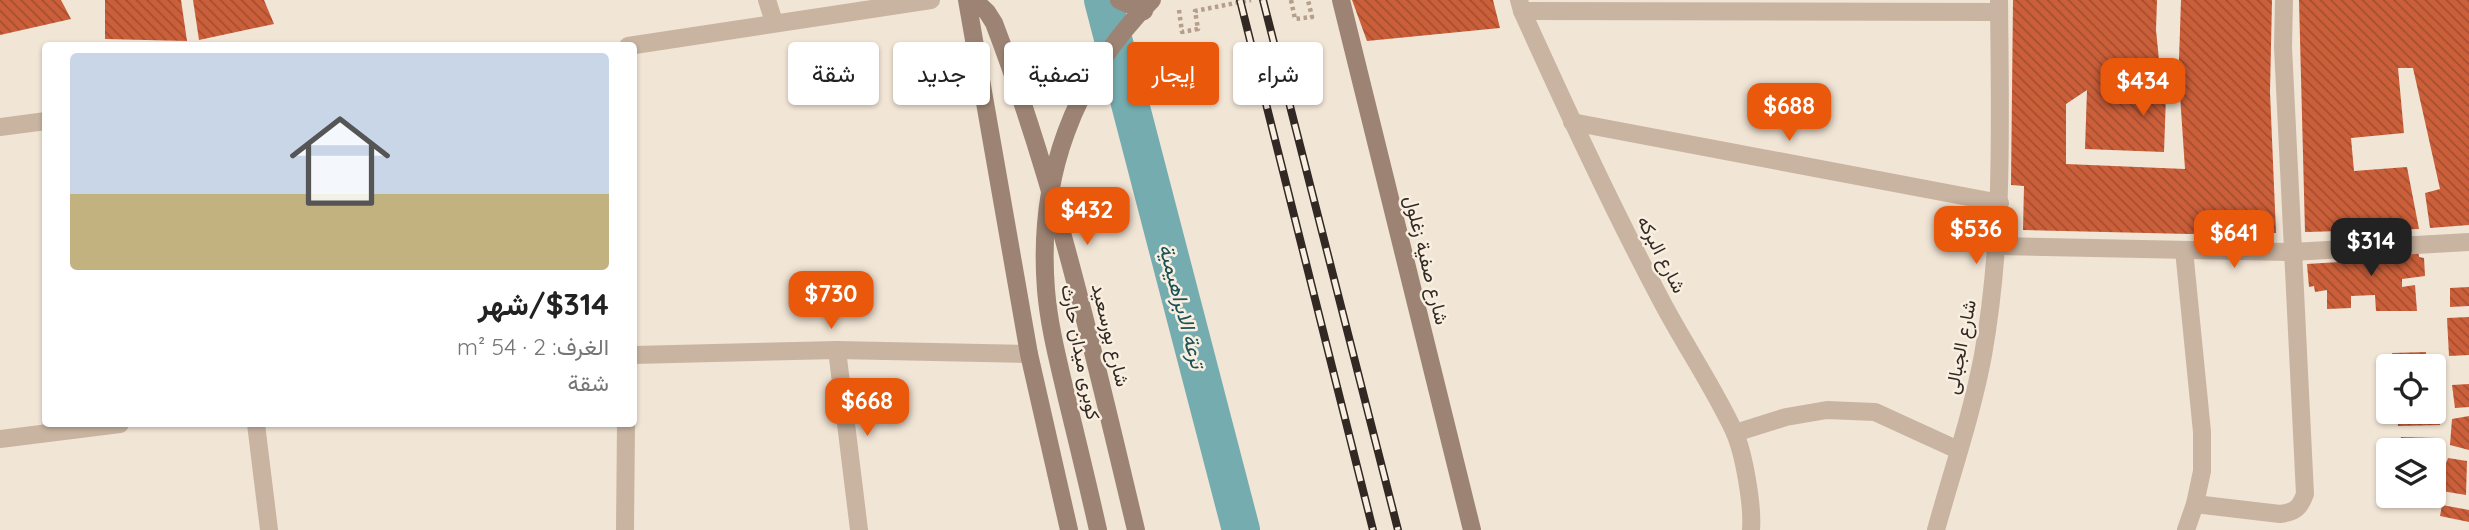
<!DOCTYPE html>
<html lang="ar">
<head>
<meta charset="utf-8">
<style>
  :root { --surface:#fff; --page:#f6f6f6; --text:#222; --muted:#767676; --accent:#ea580c }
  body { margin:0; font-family:Quicksand,Vazirmatn,sans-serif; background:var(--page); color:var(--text); direction:rtl; height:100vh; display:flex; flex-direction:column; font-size:26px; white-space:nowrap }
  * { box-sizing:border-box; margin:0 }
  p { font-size:23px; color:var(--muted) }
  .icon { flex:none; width:38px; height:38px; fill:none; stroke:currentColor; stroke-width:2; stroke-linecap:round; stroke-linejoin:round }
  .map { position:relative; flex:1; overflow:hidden; direction:ltr }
  .panel { position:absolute; left:42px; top:42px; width:595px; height:385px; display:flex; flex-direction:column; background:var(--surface); border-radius:7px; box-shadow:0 2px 5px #0004; direction:rtl }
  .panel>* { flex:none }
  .banner { position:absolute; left:658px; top:42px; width:665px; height:63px; direction:rtl; display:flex; gap:14px }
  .controls { position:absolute; left:2376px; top:354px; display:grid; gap:14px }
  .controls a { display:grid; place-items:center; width:70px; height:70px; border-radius:7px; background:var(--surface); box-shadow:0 2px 5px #0004; font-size:35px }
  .price { position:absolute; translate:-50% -60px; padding:0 16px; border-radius:14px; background:var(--accent); color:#fff; font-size:23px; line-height:46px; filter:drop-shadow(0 2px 4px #0008) }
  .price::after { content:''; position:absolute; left:50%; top:42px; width:21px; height:16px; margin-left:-10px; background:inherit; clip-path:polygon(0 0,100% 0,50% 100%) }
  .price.on { background:#222; color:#fff }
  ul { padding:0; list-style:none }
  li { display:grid; align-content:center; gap:14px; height:371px; padding:0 28px }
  li span { display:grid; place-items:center; height:217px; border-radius:7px; color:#555 }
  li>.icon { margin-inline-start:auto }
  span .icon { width:126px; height:126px; fill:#fffc; stroke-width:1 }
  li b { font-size:30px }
  .pill { padding:0 24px; border-radius:7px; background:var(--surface); box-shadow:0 2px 5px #0004; font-size:24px; line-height:63px }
  .pill.on { background:var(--accent); color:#fff }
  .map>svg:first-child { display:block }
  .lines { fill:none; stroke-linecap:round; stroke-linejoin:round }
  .canal { stroke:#74acaf; stroke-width:38 }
  .building { fill:url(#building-back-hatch); fill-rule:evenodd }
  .path { stroke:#b59e8c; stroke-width:4.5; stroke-dasharray:3.5 3.5; stroke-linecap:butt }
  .street { stroke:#c9b4a1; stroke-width:18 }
  .secondary { stroke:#9d8373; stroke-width:18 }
  .rail-casing { stroke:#332924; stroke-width:8 }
  .rail { stroke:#f9efe1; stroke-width:5; stroke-dasharray:16; stroke-linecap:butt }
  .labels { text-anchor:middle; stroke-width:5; stroke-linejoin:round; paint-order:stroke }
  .street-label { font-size:19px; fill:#332924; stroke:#f9efe1 }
  .water-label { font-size:21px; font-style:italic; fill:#195156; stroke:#f9efe1 }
</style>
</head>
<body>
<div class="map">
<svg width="2469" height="530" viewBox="0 0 2469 530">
  <defs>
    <pattern id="building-back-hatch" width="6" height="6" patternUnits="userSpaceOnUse" patternTransform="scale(1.75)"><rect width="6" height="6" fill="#cb5f3a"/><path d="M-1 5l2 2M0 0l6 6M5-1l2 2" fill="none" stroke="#a54e31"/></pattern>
  </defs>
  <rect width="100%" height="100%" fill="#f1e5d5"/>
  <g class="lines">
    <path class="canal" d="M1103,0L1241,530"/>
  </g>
  <g class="building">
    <path d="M0,0H61L71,19L0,35Z"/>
    <path d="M105,0H181L187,41L105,39Z"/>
    <path d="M193,0H264L274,24L199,40Z"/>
    <path d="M1352,0H1493L1500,28L1367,41Z"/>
    <path d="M2013,0H2157L2156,30L2159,60H2179L2181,0H2272L2270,92L2276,233L2189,234L2023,230L2024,186L2011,185ZM2087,90L2085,149L2164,152L2166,95H2180L2185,169L2066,164V104Z"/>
    <path d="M2299,0H2469V225L2430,228L2425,193L2440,189L2413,68H2398L2404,133L2351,138L2354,171L2407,167L2419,229L2305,232Z"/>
    <path d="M2417,242L2419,257L2424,258L2425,276L2402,279V287L2415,285L2417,311H2376L2375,295L2351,296V308L2327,309V290L2315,292L2314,286L2309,287L2307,264L2355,261L2354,245L2378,244L2380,256H2392L2391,244Z"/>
    <path d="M2469,287V306L2450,307V288Z"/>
    <path d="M2469,317V355L2449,356L2447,318Z"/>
    <path d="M2426,352V356L2434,355L2435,366H2393L2392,353Z"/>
    <path d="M2469,384V407L2455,408L2452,385Z"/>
    <path d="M2434,400L2439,401L2440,425L2398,426L2397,411H2434Z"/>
    <path d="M2469,416V450L2450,445L2452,419Z"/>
    <path d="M2401,437L2436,438L2438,455L2434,454V450L2398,448Z"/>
    <path d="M2448,458L2467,461L2466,495L2436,490Z"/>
    <path d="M2442,505L2469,510V522L2440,516Z"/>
  </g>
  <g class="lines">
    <g class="path">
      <path d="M1291,0L1295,19L1312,17L1308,0"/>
      <path d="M1179,10L1182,32L1198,29L1195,11L1251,0"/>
    </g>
    <g class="street">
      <path d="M767,0L774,22"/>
      <path d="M1519,0L1522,11C1566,108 1611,206 1661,300C1684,344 1713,386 1734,431C1744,453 1753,506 1751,530"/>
      <path d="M1522,11L1999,12"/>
      <path d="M628,46L931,0"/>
      <path d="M1572,122L2000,203"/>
      <path d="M0,127L46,121"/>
      <path d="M1998,246L2292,252L2469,242"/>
      <path d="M2184,250L2202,432V471L2195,504L2186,530"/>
      <path d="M837,350L859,530"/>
      <path d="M634,355L837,350L1029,354"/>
      <path d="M256,424L269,530"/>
      <path d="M1735,433L1786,417L1827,410L1875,412L1958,450"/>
      <path d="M0,439L120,424"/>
      <path d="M2195,504L2280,514C2295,512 2300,508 2305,494L2283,47L2284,0"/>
      <path d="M625,530L626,424"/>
      <path d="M1936,530C1952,472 1972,414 1983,355C2004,238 2000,119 1999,0"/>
    </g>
    <g class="secondary">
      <path d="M967,0L1029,354L1069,530"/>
      <path d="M974,0L987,12L994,23C1057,188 1095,359 1136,530"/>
      <path d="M1119,0L1144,11"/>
      <path d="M1341,0L1472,530"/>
      <path d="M1098,530C1088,485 1077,440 1066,395C1058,360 1049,326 1046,290C1037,178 1073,79 1152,0"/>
    </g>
    <g class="rail-casing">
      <g id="rail">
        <path d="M1240,0L1373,530"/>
        <path d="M1263,0L1398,530"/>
      </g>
    </g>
    <use href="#rail" class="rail"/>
  </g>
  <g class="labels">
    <g class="street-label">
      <text transform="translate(1662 254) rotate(63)" y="7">شارع البركه</text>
      <text transform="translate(1427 260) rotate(76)" y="7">شارع صفية زغلول</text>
      <text transform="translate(1111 335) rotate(76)" y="7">شارع بورسعيد</text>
      <text transform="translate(1960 347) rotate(-79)" y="7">شارع الجبالى</text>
      <text transform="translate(1081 352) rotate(79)" y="7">كوبرى ميدان حارث</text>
    </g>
    <g class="water-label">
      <text transform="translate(1182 306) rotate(75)" y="7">ترعة الابراهيمية</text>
    </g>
  </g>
</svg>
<div class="controls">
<a><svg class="icon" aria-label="locate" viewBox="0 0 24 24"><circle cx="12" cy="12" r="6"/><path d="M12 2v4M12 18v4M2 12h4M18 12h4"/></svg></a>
<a><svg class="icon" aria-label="layers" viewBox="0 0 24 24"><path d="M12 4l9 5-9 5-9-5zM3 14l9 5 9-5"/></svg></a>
</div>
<b class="price" style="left:2143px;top:118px">$434</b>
<b class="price" style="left:1789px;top:143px">$688</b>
<b class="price" style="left:1087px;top:247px">$432</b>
<b class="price" style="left:1976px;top:266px">$536</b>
<b class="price" style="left:2234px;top:270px">$641</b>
<b class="price on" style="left:2371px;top:278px">$314</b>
<b class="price" style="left:831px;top:331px">$730</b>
<b class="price" style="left:867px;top:438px">$668</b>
<div class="banner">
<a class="pill">شراء</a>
<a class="pill on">إيجار</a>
<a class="pill">تصفية</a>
<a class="pill">جديد</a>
<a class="pill">شقة</a>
</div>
<section class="panel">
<ul>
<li><span style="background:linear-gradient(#c9d6e8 65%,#c2b280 0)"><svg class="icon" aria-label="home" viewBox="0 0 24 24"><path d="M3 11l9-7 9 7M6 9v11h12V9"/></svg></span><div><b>$314/شهر</b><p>الغرف: 2 · 54 m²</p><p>شقة</p></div></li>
</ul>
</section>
</div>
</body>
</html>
